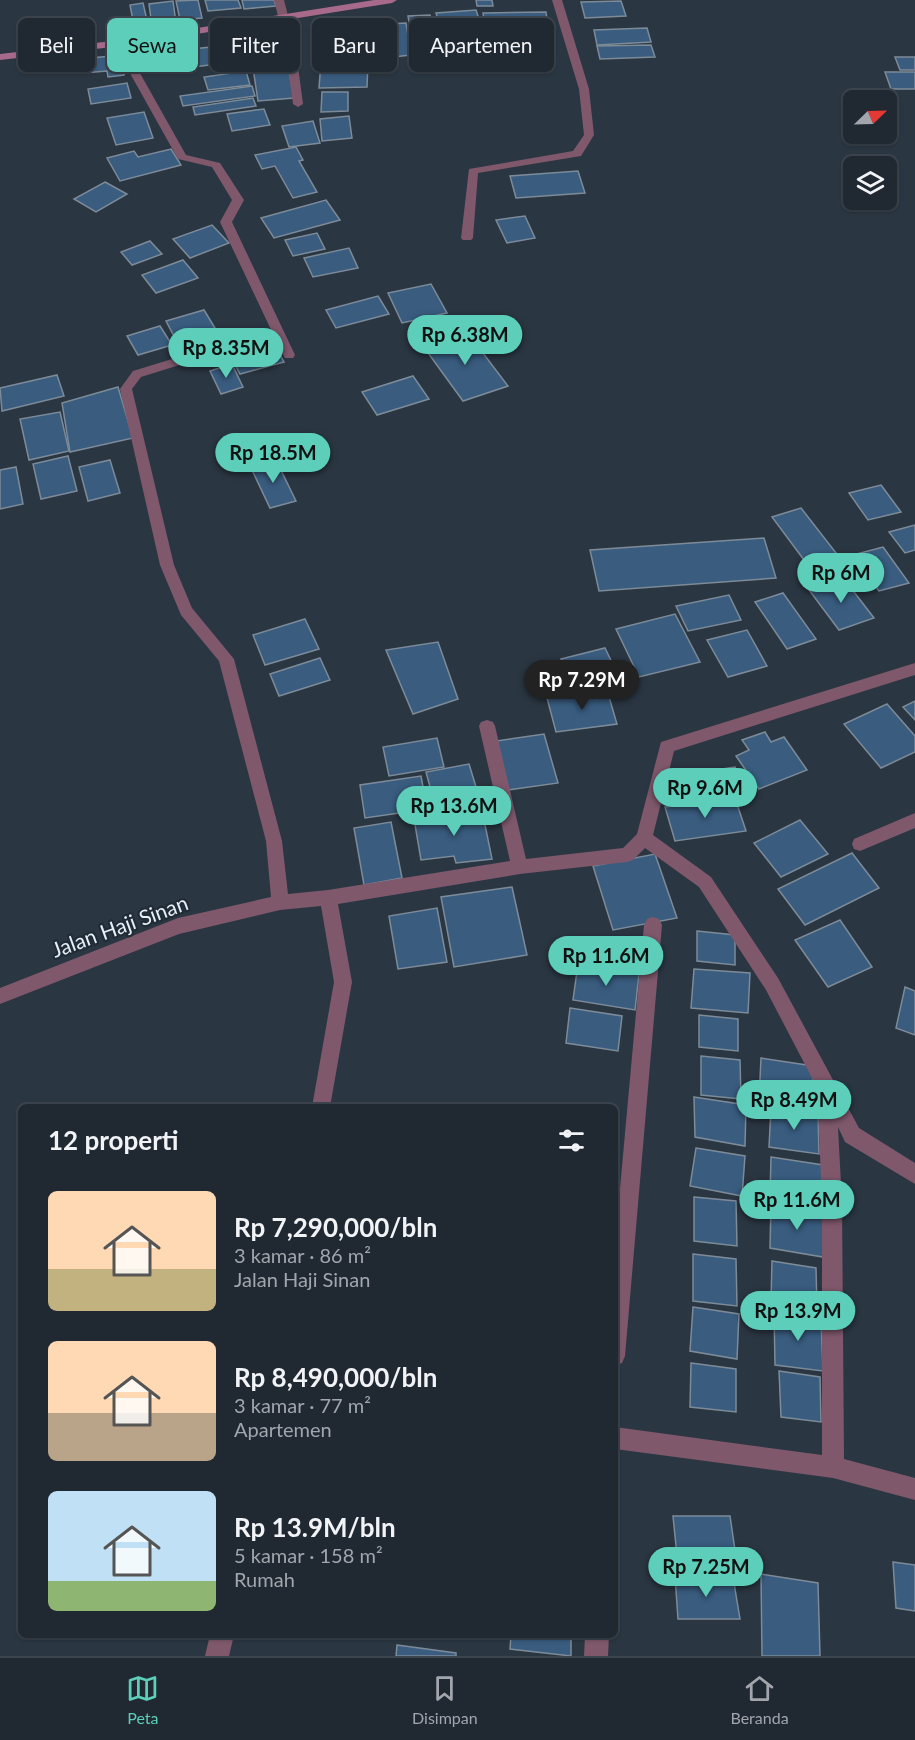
<!DOCTYPE html>
<html lang="id">
<head>
<meta charset="utf-8">
<style>
  :root { --surface:#202832; --page:#2d343e; --text:#f1f3f6; --muted:#a2a6ac; --line:#3d444d; --accent:#5dceb9 }
  body { margin:0; font-family:Lato,sans-serif; background:var(--page); color:var(--text); height:100vh; display:flex; flex-direction:column; font-size:22px; white-space:nowrap }
  * { box-sizing:border-box; margin:0 }
  p { font-size:20px; color:var(--muted) }
  .icon { flex:none; width:33px; height:33px; fill:none; stroke:currentColor; stroke-width:2; stroke-linecap:round; stroke-linejoin:round }
  .map { position:relative; flex:1; overflow:hidden }
  .panel { position:absolute; left:18px; top:1104px; width:600px; height:534px; display:flex; flex-direction:column; background:var(--surface); border-radius:9px; box-shadow:0 2px 4px #0004,0 0 0 2px var(--line) }
  .panel>* { flex:none }
  .guide { position:absolute; left:18px; top:18px; width:600px; height:54px; display:flex; gap:12px }
  .needle { width:39px; rotate:67deg }
  .fabs { position:absolute; left:843px; top:90px; display:grid; gap:12px }
  .fabs a { display:grid; place-items:center; width:54px; height:54px; border-radius:9px; background:var(--surface); box-shadow:0 2px 4px #0004,0 0 0 2px var(--line); font-size:30px }
  .price { position:absolute; translate:-50% -51px; padding:0 14px; border-radius:21px; background:var(--accent); color:#111; font-size:20px; line-height:39px; filter:drop-shadow(0 2px 3px #0008) }
  .price::after { content:''; position:absolute; left:50%; top:36px; width:18px; height:14px; margin-left:-9px; background:inherit; clip-path:polygon(0 0,100% 0,50% 100%) }
  .price.on { background:#222; color:#fff }
  ul { padding:0; list-style:none }
  li { display:flex; align-items:center; gap:18px; height:150px; padding:0 30px }
  li span { display:grid; place-items:center; flex:none; width:168px; height:120px; border-radius:9px; color:#555 }
  li>.icon { margin-inline-start:auto }
  span .icon { width:72px; height:72px; fill:#fffc; stroke-width:1 }
  li b { font-size:26px }
  h2 { display:flex; justify-content:space-between; align-items:center; height:72px; padding:0 30px; font-size:26px }
  .chip { padding:0 21px; border-radius:9px; background:var(--surface); box-shadow:0 2px 4px #0004,0 0 0 2px var(--line); font-size:21px; line-height:54px }
  .chip.on { background:var(--accent); color:#111 }
  .dock { display:flex; justify-content:space-around; align-items:center; height:84px; border-top:2px solid var(--line); background:var(--surface); font-size:16px; color:var(--muted) }
  .dock a { display:grid; justify-items:center; gap:3px }
  .dock .on { color:var(--accent) }
  .map>svg:first-child { display:block }
  .building { fill:#395c7f; stroke:#7d8b99; stroke-width:1.5 }
  .lines { fill:none; stroke-linecap:round; stroke-linejoin:round }
  .minor { fill:#7f586c; fill-rule:evenodd }
  .secondary { fill:#a76a8a; fill-rule:evenodd }
  .labels { text-anchor:middle; stroke-width:4.5; stroke-linejoin:round; paint-order:stroke }
  .street-label { font-size:21px; fill:#e8eff7; stroke:#202c37 }
</style>
</head>
<body>
<div class="map">
<svg width="915" height="1656" viewBox="0 0 915 1656">
  <rect width="100%" height="100%" fill="#2a3642"/>
  <g class="building">
    <path d="M198,0L202,18L180,20L176,1Z"/>
    <path d="M205,0H238L241,8L208,11Z"/>
    <path d="M242,0H274L276,6L244,9Z"/>
    <path d="M476,0H492L493,6H477Z"/>
    <path d="M173,1L176,23L152,26L149,4Z"/>
    <path d="M621,1L626,16L585,18L581,2Z"/>
    <path d="M143,3L149,29L135,31L130,5Z"/>
    <path d="M476,10L483,31L442,34L436,13Z"/>
    <path d="M546,12L548,27L485,28L483,13Z"/>
    <path d="M430,15L433,26L410,28L408,16Z"/>
    <path d="M385,22L390,56L360,58L356,24Z"/>
    <path d="M406,23L411,55L393,57L388,24Z"/>
    <path d="M346,26L349,39L325,41L322,28Z"/>
    <path d="M352,28L354,42L328,44L326,30Z"/>
    <path d="M647,28L651,42L597,45L594,30Z"/>
    <path d="M516,32L519,46L495,47L492,33Z"/>
    <path d="M483,35L488,50L447,53L442,39Z"/>
    <path d="M283,40L285,58L250,61L248,43Z"/>
    <path d="M374,44L377,58L333,61L331,47Z"/>
    <path d="M229,45L234,62L177,69L174,51Z"/>
    <path d="M651,45L655,57L600,59L597,46Z"/>
    <path d="M120,55L124,75L108,77L107,71L83,73L82,59Z"/>
    <path d="M895,57H915V70H900Z"/>
    <path d="M321,62H368L367,87L319,88Z"/>
    <path d="M288,65L294,98L258,101L253,68Z"/>
    <path d="M246,71L250,85L208,90L204,77Z"/>
    <path d="M885,72H915V89H891Z"/>
    <path d="M127,83L131,98L91,104L88,89Z"/>
    <path d="M252,86L255,96L183,106L180,96Z"/>
    <path d="M322,92H348V111L321,112Z"/>
    <path d="M253,98L256,106L195,115L193,107Z"/>
    <path d="M264,109L270,125L232,131L227,114Z"/>
    <path d="M144,112L153,138L116,145L107,118Z"/>
    <path d="M349,116L352,138L322,141L320,119Z"/>
    <path d="M313,121L320,143L289,147L282,126Z"/>
    <path d="M296,147L303,160L299,161L317,192L293,198L275,166L262,169L255,155Z"/>
    <path d="M171,149L181,165L120,181L107,158L134,151L138,157Z"/>
    <path d="M578,171L585,193L516,198L510,176Z"/>
    <path d="M105,182L127,194L96,212L74,199Z"/>
    <path d="M326,200L340,220L274,238L261,218Z"/>
    <path d="M525,216L535,238L507,243L496,220Z"/>
    <path d="M212,225L229,243L190,258L173,239Z"/>
    <path d="M317,233L325,249L293,256L285,240Z"/>
    <path d="M150,241L162,254L132,265L121,252Z"/>
    <path d="M349,248L358,268L313,277L304,258Z"/>
    <path d="M183,260L198,278L156,293L142,275Z"/>
    <path d="M431,284L447,313L402,323L388,293Z"/>
    <path d="M378,296L389,314L336,328L326,310Z"/>
    <path d="M204,310L215,328L176,340L166,321Z"/>
    <path d="M160,326L172,345L138,355L127,336Z"/>
    <path d="M467,332L508,386L463,401L423,346Z"/>
    <path d="M272,340L284,362L240,374L228,352Z"/>
    <path d="M232,364L243,387L221,394L210,371Z"/>
    <path d="M57,375L64,396L2,411L0,388Z"/>
    <path d="M413,376L429,399L377,415L362,392Z"/>
    <path d="M118,387L133,438L70,452L62,403Z"/>
    <path d="M60,412L69,451L29,460L20,419Z"/>
    <path d="M68,456L77,491L41,499L33,464Z"/>
    <path d="M110,460L120,493L88,501L79,467Z"/>
    <path d="M276,460L296,501L270,508L251,468Z"/>
    <path d="M16,467L23,504L0,509V470Z"/>
    <path d="M881,485L901,512L868,520L849,493Z"/>
    <path d="M801,508L840,558L810,568L772,517Z"/>
    <path d="M915,525V550L905,553L889,532Z"/>
    <path d="M764,538L776,578L599,591L590,550Z"/>
    <path d="M883,547L909,583L879,591L853,555Z"/>
    <path d="M844,579L874,618L839,630L809,590Z"/>
    <path d="M783,593L816,639L787,649L755,602Z"/>
    <path d="M729,595L741,620L688,631L676,606Z"/>
    <path d="M675,614L700,662L639,677L616,629Z"/>
    <path d="M305,619L319,649L265,665L253,635Z"/>
    <path d="M747,630L767,666L728,677L707,640Z"/>
    <path d="M438,642L458,699L413,714L386,650Z"/>
    <path d="M605,648L619,677L574,688L561,659Z"/>
    <path d="M320,658L330,680L279,696L270,674Z"/>
    <path d="M607,690L617,724L556,732L547,698Z"/>
    <path d="M915,701V720L903,707Z"/>
    <path d="M887,704L915,736V752L881,768L844,724Z"/>
    <path d="M765,732L771,742L784,737L807,770L759,789L736,756L749,750L742,740Z"/>
    <path d="M544,734L558,783L508,790L496,741Z"/>
    <path d="M437,738L444,767L389,776L383,747Z"/>
    <path d="M469,764L480,800L436,809L426,772Z"/>
    <path d="M735,767L745,793L690,803L680,775Z"/>
    <path d="M421,776L427,809L365,818L360,785Z"/>
    <path d="M735,798L746,831L675,841L665,807Z"/>
    <path d="M482,810L492,859L456,863L454,856L421,860L414,819Z"/>
    <path d="M800,820L828,854L781,877L754,843Z"/>
    <path d="M391,822L402,878L364,885L354,828Z"/>
    <path d="M852,853L879,888L805,925L778,889Z"/>
    <path d="M655,854L677,918L613,930L593,866Z"/>
    <path d="M512,887L527,955L454,967L441,897Z"/>
    <path d="M437,908L447,962L398,969L389,916Z"/>
    <path d="M840,920L872,967L828,987L795,940Z"/>
    <path d="M697,931L735,935V965L697,961Z"/>
    <path d="M578,964L639,974L635,1010L573,1000Z"/>
    <path d="M694,969L750,973L748,1013L691,1008Z"/>
    <path d="M905,987L915,991V1035L896,1028Z"/>
    <path d="M570,1008L622,1016L618,1051L566,1043Z"/>
    <path d="M699,1015L738,1019V1051L699,1047Z"/>
    <path d="M701,1056L740,1060L741,1099L701,1095Z"/>
    <path d="M761,1058L813,1066V1109L759,1101Z"/>
    <path d="M694,1097L746,1105L745,1146L695,1137Z"/>
    <path d="M771,1109L818,1114L819,1154L769,1147Z"/>
    <path d="M696,1148L745,1156L742,1196L690,1186Z"/>
    <path d="M771,1157L823,1165V1206L770,1197Z"/>
    <path d="M694,1197L736,1201L737,1246L694,1241Z"/>
    <path d="M771,1206L824,1214L823,1257L770,1248Z"/>
    <path d="M693,1254L736,1259L737,1306L693,1301Z"/>
    <path d="M772,1261L816,1268L817,1308L771,1301Z"/>
    <path d="M693,1307L739,1314L737,1359L690,1351Z"/>
    <path d="M774,1313L821,1319L823,1371L775,1365Z"/>
    <path d="M691,1363L736,1369V1412L690,1407Z"/>
    <path d="M779,1371L820,1377L821,1422L781,1417Z"/>
    <path d="M673,1516H730L736,1557L677,1556Z"/>
    <path d="M893,1562L915,1565V1611L896,1608Z"/>
    <path d="M761,1574L818,1583L820,1656H762Z"/>
    <path d="M675,1576L733,1577L740,1619H678Z"/>
    <path d="M511,1635H571V1656L510,1649Z"/>
    <path d="M397,1645L456,1653V1656H396Z"/>
  </g>
  <g class="lines">
    <g class="minor">
      <path d="M274,0H284L295,44L303,104L298,107L293,104L285,44Z"/>
      <path d="M552,0H562L589,89L594,135L581,156L478,173L473,238L471,240H463L461,238L469,169L573,151L584,135L579,89Z"/>
      <path d="M121,40L126,43L127,50L186,155L220,163L244,200L232,222L295,355L293,358H285L283,355L220,222L232,200L212,167L178,159L117,50L116,43Z"/>
      <path d="M198,351L204,355L202,358L141,377L132,389L174,565L192,608L234,659L282,841L288,894L328,890L510,861L479,726L481,722L487,720L493,722L495,726L526,859L623,848L637,834L661,742L915,663V675L674,751L653,835L711,877L778,978L859,1128L915,1163V1184L845,1142L838,1127L842,1203L844,1459L915,1478V1500L833,1478L615,1449V1427L822,1455V1203L818,1107L823,1099L766,990L699,887L645,848L633,860L627,862L520,874L338,904L352,982L330,1107H312L334,982L321,906L280,910L179,934L0,1004V988L178,918L271,897L266,841L219,661L181,615L160,565L120,389L133,371Z"/>
      <path d="M915,813V828L860,851L854,849L852,844L854,839Z"/>
      <path d="M653,917L659,919L662,925L625,1356L622,1363L615,1366V1243L644,925L647,919Z"/>
      <path d="M210,1635H234L229,1656H205Z"/>
      <path d="M585,1635H609L608,1656H584Z"/>
    </g>
    <path class="secondary" d="M374,0H397L392,3L121,46L0,60V54L121,40Z"/>
  </g>
  <g class="labels">
    <g class="street-label">
      <text transform="translate(120 927) rotate(-20)" y="7">Jalan Haji Sinan</text>
    </g>
  </g>
</svg>
<div class="fabs">
<a><svg class="needle" viewBox="-14 -14 28 28"><path d="M0-13l5 13h-10z" fill="#e53935"/><path d="M0 13l5-13h-10z" fill="#a2a6ac"/></svg></a>
<a><svg class="icon" aria-label="layers" viewBox="0 0 24 24"><path d="M12 4l9 5-9 5-9-5zM3 14l9 5 9-5"/></svg></a>
</div>
<b class="price" style="left:465px;top:366px">Rp 6.38M</b>
<b class="price" style="left:226px;top:379px">Rp 8.35M</b>
<b class="price" style="left:273px;top:484px">Rp 18.5M</b>
<b class="price" style="left:841px;top:604px">Rp 6M</b>
<b class="price on" style="left:582px;top:711px">Rp 7.29M</b>
<b class="price" style="left:705px;top:819px">Rp 9.6M</b>
<b class="price" style="left:454px;top:837px">Rp 13.6M</b>
<b class="price" style="left:606px;top:987px">Rp 11.6M</b>
<b class="price" style="left:794px;top:1131px">Rp 8.49M</b>
<b class="price" style="left:797px;top:1231px">Rp 11.6M</b>
<b class="price" style="left:798px;top:1342px">Rp 13.9M</b>
<b class="price" style="left:706px;top:1598px">Rp 7.25M</b>
<div class="guide">
<a class="chip">Beli</a>
<a class="chip on">Sewa</a>
<a class="chip">Filter</a>
<a class="chip">Baru</a>
<a class="chip">Apartemen</a>
</div>
<section class="panel">
<h2>12 properti<svg class="icon" aria-label="filters" viewBox="0 0 24 24"><path d="M4 7h16M4 17h16"/><circle cx="9" cy="7" r="2"/><circle cx="15" cy="17" r="2"/></svg></h2>
<ul>
<li><span style="background:linear-gradient(#ffd9b3 65%,#c2b280 0)"><svg class="icon" aria-label="home" viewBox="0 0 24 24"><path d="M3 11l9-7 9 7M6 9v11h12V9"/></svg></span><div><b>Rp 7,290,000/bln</b><p>3 kamar · 86 m²</p><p>Jalan Haji Sinan</p></div></li>
<li><span style="background:linear-gradient(#ffd9b3 60%,#b9a48a 0)"><svg class="icon" aria-label="home" viewBox="0 0 24 24"><path d="M3 11l9-7 9 7M6 9v11h12V9"/></svg></span><div><b>Rp 8,490,000/bln</b><p>3 kamar · 77 m²</p><p>Apartemen</p></div></li>
<li><span style="background:linear-gradient(#bfe0f5 75%,#8fb573 0)"><svg class="icon" aria-label="home" viewBox="0 0 24 24"><path d="M3 11l9-7 9 7M6 9v11h12V9"/></svg></span><div><b>Rp 13.9M/bln</b><p>5 kamar · 158 m²</p><p>Rumah</p></div></li>
</ul>
</section>
</div>
<nav class="dock">
<a class="on"><svg class="icon" aria-label="map" viewBox="0 0 24 24"><path d="M3 6l6-2 6 2 6-2v14l-6 2-6-2-6 2zM9 4v14M15 6v14"/></svg>Peta</a>
<a><svg class="icon" aria-label="saved" viewBox="0 0 24 24"><path d="M7 4h10v16l-5-4-5 4z"/></svg>Disimpan</a>
<a><svg class="icon" aria-label="home" viewBox="0 0 24 24"><path d="M3 11l9-7 9 7M6 9v11h12V9"/></svg>Beranda</a>
</nav>
</body>
</html>
